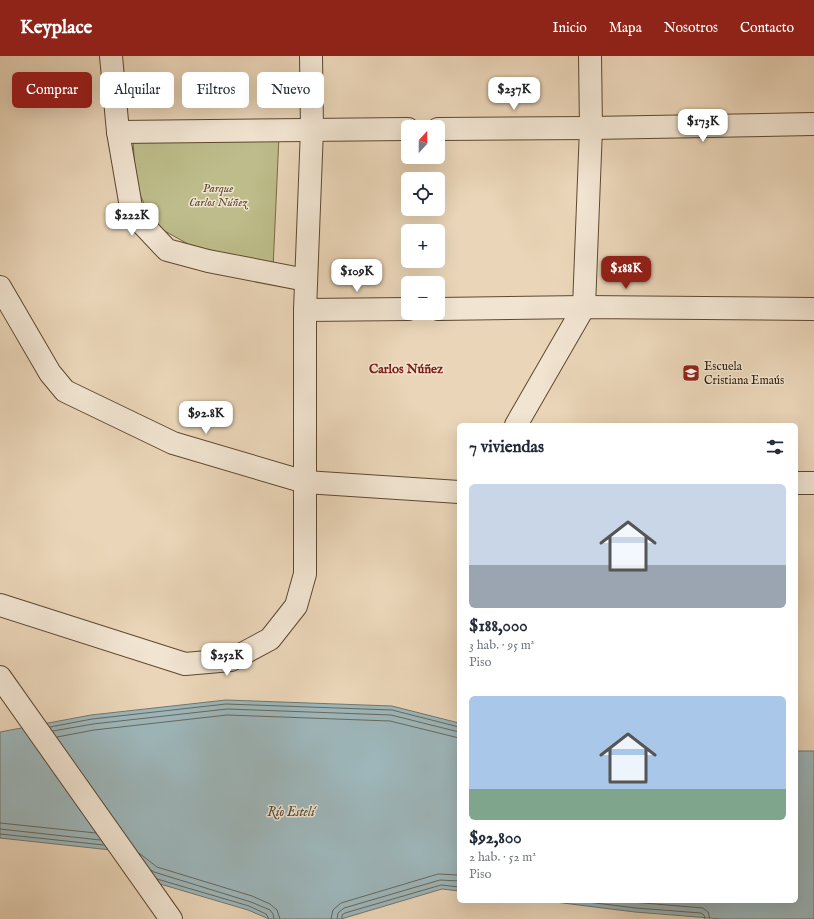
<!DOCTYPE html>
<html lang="es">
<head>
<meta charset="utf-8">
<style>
  :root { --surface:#fff; --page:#f6f6f7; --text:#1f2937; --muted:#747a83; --accent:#8f2418 }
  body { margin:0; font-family:"IM FELL English",serif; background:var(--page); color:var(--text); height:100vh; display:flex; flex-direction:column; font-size:15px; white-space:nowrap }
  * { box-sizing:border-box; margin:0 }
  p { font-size:13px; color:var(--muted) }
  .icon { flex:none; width:22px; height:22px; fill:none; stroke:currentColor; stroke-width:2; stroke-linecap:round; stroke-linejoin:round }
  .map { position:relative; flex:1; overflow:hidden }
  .sheet { position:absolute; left:457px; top:367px; width:341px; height:480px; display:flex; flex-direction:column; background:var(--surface); border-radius:6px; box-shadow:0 4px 16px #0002 }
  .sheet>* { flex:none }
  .banner { position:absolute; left:12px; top:16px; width:380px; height:36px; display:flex; gap:8px }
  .needle { width:26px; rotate:21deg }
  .tools { position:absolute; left:401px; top:64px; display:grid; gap:8px }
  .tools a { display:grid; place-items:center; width:44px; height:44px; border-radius:6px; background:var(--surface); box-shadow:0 4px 16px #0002; font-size:20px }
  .price { position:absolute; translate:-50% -34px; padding:0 9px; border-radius:8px; background:#fff; color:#222; font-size:13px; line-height:26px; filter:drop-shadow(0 1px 2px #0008) }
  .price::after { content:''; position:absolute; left:50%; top:24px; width:12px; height:9px; margin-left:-6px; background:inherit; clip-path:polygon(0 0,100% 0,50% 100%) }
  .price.on { background:var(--accent); color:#fff }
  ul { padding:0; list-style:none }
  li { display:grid; align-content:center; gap:8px; height:212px; padding:0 12px }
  li span { display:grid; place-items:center; height:124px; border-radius:6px; color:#555 }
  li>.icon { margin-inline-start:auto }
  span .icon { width:72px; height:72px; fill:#fffc; stroke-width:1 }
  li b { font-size:17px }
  h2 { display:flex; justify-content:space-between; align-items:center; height:48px; padding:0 12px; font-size:17px }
  .tag { padding:0 14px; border-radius:6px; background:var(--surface); box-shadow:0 4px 16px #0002; font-size:14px; line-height:36px }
  .tag.on { background:var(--accent); color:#fff }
  header { display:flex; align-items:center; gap:24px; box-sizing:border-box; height:56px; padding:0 20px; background:var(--accent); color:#fff }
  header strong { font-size:19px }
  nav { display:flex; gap:22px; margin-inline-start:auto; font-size:14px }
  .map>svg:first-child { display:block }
  .green { fill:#bdbc8a; stroke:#766a46 }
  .water { fill:#9db6ba; stroke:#717770 }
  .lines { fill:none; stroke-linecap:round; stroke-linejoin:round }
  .shore { stroke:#66685e; stroke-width:1 }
  .minor-casing { stroke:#5e4830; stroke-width:24 }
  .minor { stroke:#f1e4d1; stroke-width:22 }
  .labels { text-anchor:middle; stroke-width:3; stroke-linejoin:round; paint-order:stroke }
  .park-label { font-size:12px; font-style:italic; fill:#5a4a2b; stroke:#f1e4d1 }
  .poi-label { font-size:12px; fill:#2f1902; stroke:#f1e4d1; text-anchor:start }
  .neighbourhood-label { font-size:13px; font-weight:bold; fill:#7a1f14; stroke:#f1e4d1 }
  .water-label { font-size:13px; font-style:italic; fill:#504839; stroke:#f1e4d1 }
</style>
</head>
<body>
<header>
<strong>Keyplace</strong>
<nav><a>Inicio</a><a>Mapa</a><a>Nosotros</a><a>Contacto</a></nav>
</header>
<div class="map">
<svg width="814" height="863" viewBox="0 0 814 863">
  <rect width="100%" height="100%" fill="#ead5b8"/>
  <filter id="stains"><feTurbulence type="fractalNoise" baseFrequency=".005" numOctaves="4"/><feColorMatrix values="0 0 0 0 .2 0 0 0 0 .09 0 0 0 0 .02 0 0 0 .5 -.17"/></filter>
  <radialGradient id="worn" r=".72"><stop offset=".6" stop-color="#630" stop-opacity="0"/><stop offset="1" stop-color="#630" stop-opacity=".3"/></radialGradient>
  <path class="green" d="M279,80L273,213L188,188L154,169L136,130L133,85Z"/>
  <g class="water">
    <path d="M226,644L392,650L459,667V835L442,833L341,863H269L248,854L150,825L111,794L0,782V676L91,659Z"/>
    <path d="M796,695H814V863H722L635,856L547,845H796Z"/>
  </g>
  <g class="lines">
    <g class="shore">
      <path d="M50,671L92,663L226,648L392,654L459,671"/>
      <path d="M53,675L93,668L227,653L391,659L459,676"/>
      <path d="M57,681L94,674L227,659L390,665L459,682"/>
      <path d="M0,767L96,777"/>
      <path d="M0,773L100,784"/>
      <path d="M0,778L104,789"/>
      <path d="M139,797L157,811L252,840L270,848L277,854L280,863"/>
      <path d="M151,814L154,816L251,846L270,854L273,858L274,863"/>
      <path d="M157,823L249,850L266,858L269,863"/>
      <path d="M579,845L636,852L701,857L704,859L705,863"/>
      <path d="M620,845L703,852L708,856L710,863"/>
      <path d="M331,863L333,854L341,847L438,818L459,819"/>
      <path d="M337,863L338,857L344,852L440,824L459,825"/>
      <path d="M342,863V859L345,857L441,829L459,831"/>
    </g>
    <g class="minor-casing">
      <g id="minor">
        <path d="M111,0L118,76L132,157L167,194L208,205L306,224"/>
        <path d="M438,73L591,72L814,68"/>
        <path d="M118,76L408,73"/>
        <path d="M0,231L50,317L65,335L173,387L305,426L459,436"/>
        <path d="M438,253L584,251L814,253"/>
        <path d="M305,254L408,253"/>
        <path d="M516,369L584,251L591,72L590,0"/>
        <path d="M796,427H814"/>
        <path d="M0,549L185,608L231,604L270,583L296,550L305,518V254L312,73L311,0"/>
        <path d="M0,621L171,863"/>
      </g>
    </g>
    <use href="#minor" class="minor"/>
  </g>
  <defs>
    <g id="school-square" transform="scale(0.9)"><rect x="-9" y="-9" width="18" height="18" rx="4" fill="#8f2418" stroke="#f1e4d1"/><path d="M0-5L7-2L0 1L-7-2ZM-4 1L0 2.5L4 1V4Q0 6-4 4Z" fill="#fff"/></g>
  </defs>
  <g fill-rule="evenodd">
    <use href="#school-square" x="691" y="317"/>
  </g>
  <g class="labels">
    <g class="park-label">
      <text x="218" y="136">Parque<tspan x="218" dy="14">Carlos Núñez</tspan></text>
    </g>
    <g class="poi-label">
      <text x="704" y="314">Escuela<tspan x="704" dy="14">Cristiana Emaús</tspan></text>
    </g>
    <g class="neighbourhood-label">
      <text x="406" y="317">Carlos Núñez</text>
    </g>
    <g class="water-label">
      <text x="291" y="760">Río Estelí</text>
    </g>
  </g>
  <rect width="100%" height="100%" filter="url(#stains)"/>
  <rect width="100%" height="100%" fill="url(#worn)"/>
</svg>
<div class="tools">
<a><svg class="needle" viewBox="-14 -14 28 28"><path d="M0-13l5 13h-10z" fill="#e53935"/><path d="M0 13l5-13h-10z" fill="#747a83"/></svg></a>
<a><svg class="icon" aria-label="locate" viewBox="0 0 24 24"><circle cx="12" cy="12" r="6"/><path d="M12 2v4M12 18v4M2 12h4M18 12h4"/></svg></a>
<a>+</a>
<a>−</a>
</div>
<b class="price" style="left:514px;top:55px">$237K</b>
<b class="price" style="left:703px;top:87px">$173K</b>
<b class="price" style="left:132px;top:181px">$222K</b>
<b class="price on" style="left:626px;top:234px">$188K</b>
<b class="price" style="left:357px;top:237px">$109K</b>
<b class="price" style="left:206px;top:379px">$92.8K</b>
<b class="price" style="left:227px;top:621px">$252K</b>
<div class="banner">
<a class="tag on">Comprar</a>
<a class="tag">Alquilar</a>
<a class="tag">Filtros</a>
<a class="tag">Nuevo</a>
</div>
<section class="sheet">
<h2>7 viviendas<svg class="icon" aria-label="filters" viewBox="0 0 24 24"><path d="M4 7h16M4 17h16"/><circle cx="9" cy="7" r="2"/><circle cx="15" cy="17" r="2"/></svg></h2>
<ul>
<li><span style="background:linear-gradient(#c9d6e8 65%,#9aa5b1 0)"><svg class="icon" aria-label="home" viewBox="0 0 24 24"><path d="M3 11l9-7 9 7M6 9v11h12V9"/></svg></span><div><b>$188,000</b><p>3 hab. · 95 m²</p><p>Piso</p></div></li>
<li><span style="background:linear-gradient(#a9c7e8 75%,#7fa58c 0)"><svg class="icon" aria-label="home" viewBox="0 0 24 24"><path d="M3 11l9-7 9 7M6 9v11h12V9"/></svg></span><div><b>$92,800</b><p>2 hab. · 52 m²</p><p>Piso</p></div></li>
</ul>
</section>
</div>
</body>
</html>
